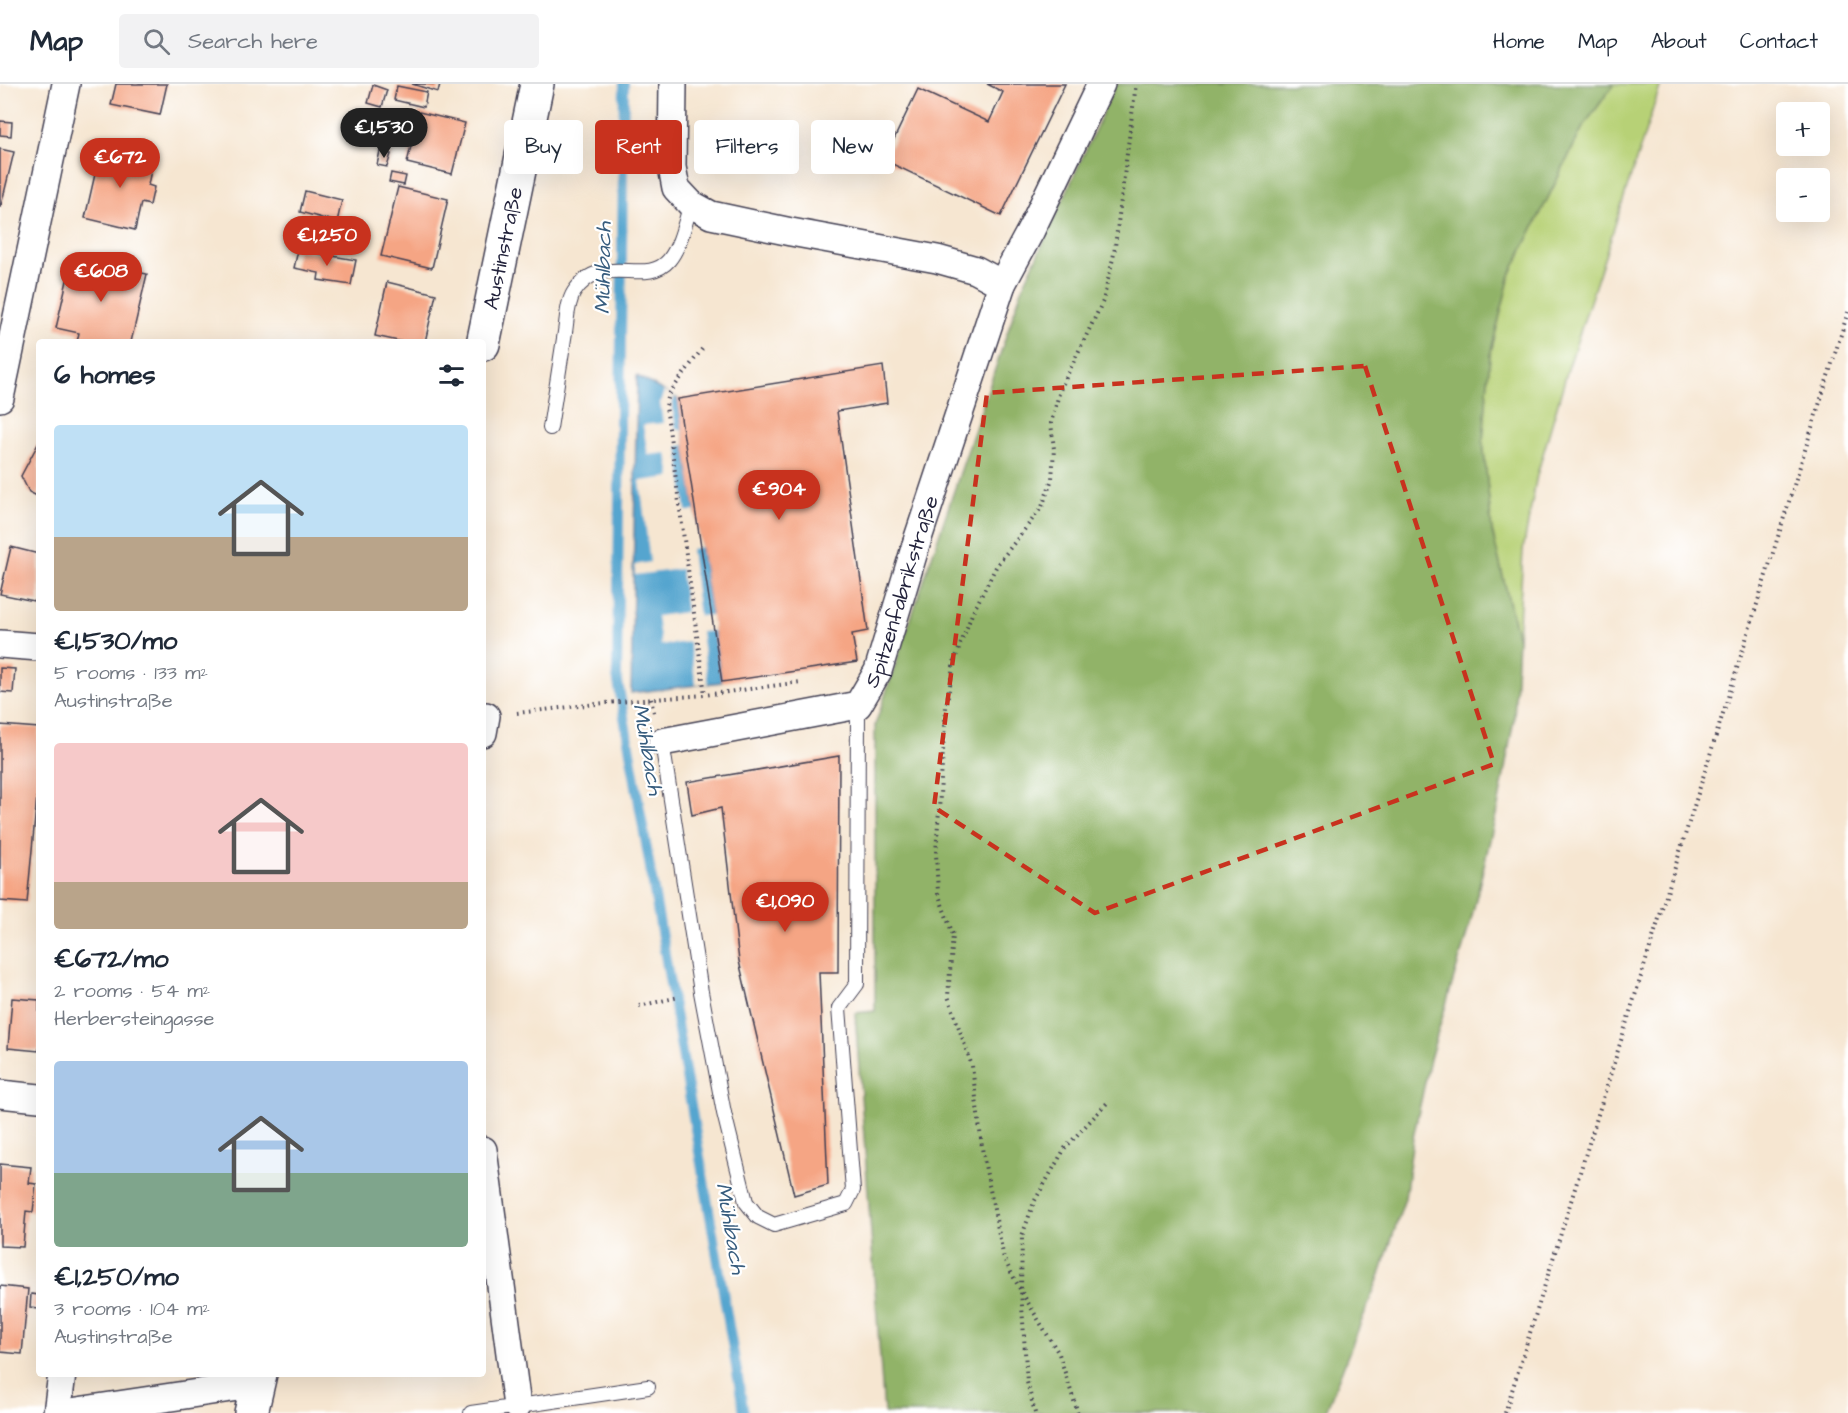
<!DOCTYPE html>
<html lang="en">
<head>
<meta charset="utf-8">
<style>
  :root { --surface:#fff; --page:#f2f2f3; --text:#1f2937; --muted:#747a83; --line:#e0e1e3; --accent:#c8321e }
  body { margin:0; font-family:"Architects Daughter",sans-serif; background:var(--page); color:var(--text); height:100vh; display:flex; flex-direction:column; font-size:22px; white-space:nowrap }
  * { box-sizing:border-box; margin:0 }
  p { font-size:20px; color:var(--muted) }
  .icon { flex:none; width:33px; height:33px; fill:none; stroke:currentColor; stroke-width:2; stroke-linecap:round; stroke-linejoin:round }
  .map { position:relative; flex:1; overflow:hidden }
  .drawer { position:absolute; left:36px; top:255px; width:450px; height:1038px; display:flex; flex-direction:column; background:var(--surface); border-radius:6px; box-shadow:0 6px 24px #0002 }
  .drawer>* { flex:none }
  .top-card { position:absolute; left:504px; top:36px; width:570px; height:54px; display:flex; gap:12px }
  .controls { position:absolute; left:1776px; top:18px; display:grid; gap:12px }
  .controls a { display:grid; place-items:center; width:54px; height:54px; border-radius:6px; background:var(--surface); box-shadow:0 6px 24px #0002; font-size:30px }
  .price { position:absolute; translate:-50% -51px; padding:0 14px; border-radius:21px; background:var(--accent); color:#fff; font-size:20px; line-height:39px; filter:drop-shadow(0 2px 3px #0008) }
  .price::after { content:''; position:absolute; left:50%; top:36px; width:18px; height:14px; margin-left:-9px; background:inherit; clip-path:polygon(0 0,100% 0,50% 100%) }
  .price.current { background:#222; color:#fff }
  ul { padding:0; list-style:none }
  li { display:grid; align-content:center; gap:12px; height:318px; padding:0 18px }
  li span { display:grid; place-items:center; height:186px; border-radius:6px; color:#555 }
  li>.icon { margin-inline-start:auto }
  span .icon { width:108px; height:108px; fill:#fffc; stroke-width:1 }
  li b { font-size:26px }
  h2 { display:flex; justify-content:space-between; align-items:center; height:72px; padding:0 18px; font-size:26px }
  .chip { padding:0 21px; border-radius:6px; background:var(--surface); box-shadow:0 6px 24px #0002; font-size:21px; line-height:54px }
  .chip.current { background:var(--accent); color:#fff }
  header { display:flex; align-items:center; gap:36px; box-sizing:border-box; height:84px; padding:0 30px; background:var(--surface); border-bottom:2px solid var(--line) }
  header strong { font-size:28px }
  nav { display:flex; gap:33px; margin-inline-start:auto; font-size:21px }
  .search { width:420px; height:54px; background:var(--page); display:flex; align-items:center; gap:15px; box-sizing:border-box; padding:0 21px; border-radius:6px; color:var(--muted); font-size:22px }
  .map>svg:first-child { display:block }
  .green { fill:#b7d176; stroke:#6c7a58; stroke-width:1.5 }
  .forest { fill:#91b367; stroke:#5a6a51; stroke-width:1.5 }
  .water { fill:#54a5cf; stroke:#3b6485; stroke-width:1.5 }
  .pier { fill:#f6e6d1 }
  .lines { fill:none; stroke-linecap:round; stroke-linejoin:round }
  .stream { stroke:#54a5cf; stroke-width:10 }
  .building { fill:#f5a584 }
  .service-casing { stroke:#423f52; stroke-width:16 }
  .minor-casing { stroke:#423f52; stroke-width:30 }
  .secondary-casing { stroke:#423f52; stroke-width:36 }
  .path { stroke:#423f52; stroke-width:4; stroke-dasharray:1.5 4.5; stroke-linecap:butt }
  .service { stroke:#fff; stroke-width:14 }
  .minor { stroke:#fff; stroke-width:27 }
  .secondary { stroke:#fff; stroke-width:33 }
  .marked { fill:none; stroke:#c8321e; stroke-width:4.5; stroke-dasharray:12 8; stroke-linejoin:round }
  .labels { text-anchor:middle; stroke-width:4.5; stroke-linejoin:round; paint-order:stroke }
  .street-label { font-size:21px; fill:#22223b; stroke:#fff }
  .water-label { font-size:22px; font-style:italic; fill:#385d7e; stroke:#fff }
</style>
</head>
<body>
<header>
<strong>Map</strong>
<div class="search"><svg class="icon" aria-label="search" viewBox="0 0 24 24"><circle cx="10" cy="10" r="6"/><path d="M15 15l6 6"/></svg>Search here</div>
<nav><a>Home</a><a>Map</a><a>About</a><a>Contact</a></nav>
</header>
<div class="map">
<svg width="1848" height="1329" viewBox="0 0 1848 1329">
  <rect width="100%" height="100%" fill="#fff"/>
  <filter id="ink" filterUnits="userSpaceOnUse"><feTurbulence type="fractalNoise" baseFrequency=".0167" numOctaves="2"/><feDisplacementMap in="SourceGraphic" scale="12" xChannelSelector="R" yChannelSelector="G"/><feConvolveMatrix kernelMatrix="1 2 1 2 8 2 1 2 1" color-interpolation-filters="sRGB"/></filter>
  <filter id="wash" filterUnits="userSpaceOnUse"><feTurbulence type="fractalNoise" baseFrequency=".008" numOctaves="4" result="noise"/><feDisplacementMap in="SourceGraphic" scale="24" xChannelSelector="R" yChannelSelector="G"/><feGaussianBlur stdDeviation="1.35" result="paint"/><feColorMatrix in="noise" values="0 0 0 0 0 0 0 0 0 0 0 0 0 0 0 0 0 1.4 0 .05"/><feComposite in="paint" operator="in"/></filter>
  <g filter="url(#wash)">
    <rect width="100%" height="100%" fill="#f6e6d1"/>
    <path class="green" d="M1614,0H1661L1567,288L1537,391L1523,466L1518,555L1492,447L1483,357L1490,271L1510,191L1583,43Z"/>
    <path class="forest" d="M1116,0H1614L1583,43L1510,191L1490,271L1483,357L1492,447L1518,555L1514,635L1499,718L1471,836L1430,975L1413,1054L1405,1114L1381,1188L1325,1329H884L855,929L875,927V641L1022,205Z"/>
    <path class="water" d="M637,292L678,315L722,598L631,609Z"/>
    <path class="pier" d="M664,307L675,313L672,319L676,345H682L685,361L678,362L686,427H695L701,463L691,465L699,532L712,531L714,547L701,548L708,600L696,601L689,558L661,561L657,532L686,528L681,485L635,491V481L650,478L640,397L671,393L667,369L648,371L643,341L663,339L660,319Z"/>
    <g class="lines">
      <path class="stream" d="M624,0L617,592L744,1329"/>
    </g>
    <g id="blocks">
      <g class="building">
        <path d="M116,0H167L160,31L111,21Z"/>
        <path d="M412,0H440L438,8Z"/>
        <path d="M987,0H1065L1001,132L884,76L918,5L989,38L1003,8Z"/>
        <path d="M373,1L387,6L382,23L368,19Z"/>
        <path d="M397,2L427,8L424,23L394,16Z"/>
        <path d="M419,28L465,39L452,90L407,79Z"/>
        <path d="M0,37L12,38L11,52L0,51Z"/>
        <path d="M101,64L153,76L148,101L154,103L150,121L141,119L135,146L85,134Z"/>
        <path d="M0,65L14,68L1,122H0Z"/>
        <path d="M380,67L391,70L387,83L377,81Z"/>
        <path d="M391,89L406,92L404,101L389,98Z"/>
        <path d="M398,103L448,115L432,184L381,172Z"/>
        <path d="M305,107L342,116L337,138L300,128Z"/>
        <path d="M298,166L356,176L351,201L318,196L319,189L294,184Z"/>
        <path d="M72,175L147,190L131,258H77L79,249L56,244Z"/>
        <path d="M387,198L436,210L425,258H403L375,252Z"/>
        <path d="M883,282L887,319L837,327L868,547L852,550L857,578L722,598L678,315Z"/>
        <path d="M39,358V413L29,408L21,392Z"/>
        <path d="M11,463L39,470V518L0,510Z"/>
        <path d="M0,584L15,585L13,609L0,608Z"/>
        <path d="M0,641L39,644V691L27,819L0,817Z"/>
        <path d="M839,672L838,888H819L828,1101L794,1111L739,877L721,724L692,731L687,698Z"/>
        <path d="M12,914L39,916V967L8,964Z"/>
        <path d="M0,1080L31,1083L29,1099L36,1100L33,1128L26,1127L23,1163L0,1162Z"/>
        <path d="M0,1202L28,1205L22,1270L0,1268Z"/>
        <path d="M31,1210L39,1211V1225L30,1224Z"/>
      </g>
    </g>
  </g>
  <g filter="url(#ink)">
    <use href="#blocks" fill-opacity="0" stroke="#423f52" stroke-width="1.5"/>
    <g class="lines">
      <g class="service-casing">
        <g id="service">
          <path d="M550,344C555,312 560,280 565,248C567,236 567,219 574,208C602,166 645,204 669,176C681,161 685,138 691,120"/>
          <path d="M662,658L701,908L724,1029L746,1118L758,1133L774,1141L846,1120L853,1106L839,924L857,900L858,621"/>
          <path d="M471,1329L648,1303"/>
        </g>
      </g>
      <g class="minor-casing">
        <g id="minor">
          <path d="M1002,200L1031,146L1101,0"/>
          <path d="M0,314L66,0"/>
          <path d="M0,560L39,563"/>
          <path d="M483,649L486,632"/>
          <path id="s1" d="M662,658L858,621L878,587L918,454L1002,200L976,186L937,175L791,148L711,131L691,120L676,104L672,83L673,0"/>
          <path d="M0,1010L39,1014"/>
          <path d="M483,1066L517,1322"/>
          <path d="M57,1329L62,1290"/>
          <path d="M64,1329L258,1300"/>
        </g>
      </g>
      <g class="secondary-casing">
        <g id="secondary">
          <path id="s2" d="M483,260L537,0"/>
          <path d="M251,1329L260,1290"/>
        </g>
      </g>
      <g class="path">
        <path d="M702,265L669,310L666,322L705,611"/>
        <path d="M651,615L654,629"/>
        <path d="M517,629L605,619L705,611L801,598"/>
        <path d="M639,922L679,913"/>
        <path d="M1035,1329L1027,1298L1021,1207L1022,1152L1034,1118L1065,1064L1107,1019"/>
        <path d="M1078,1329L1059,1270L1021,1207L1004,1175L983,1071L972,982L948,912L953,851L938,809L936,769L946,623L954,578L972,530L997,481L1042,423L1052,395L1054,365L1051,339L1060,306L1103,217L1114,170L1136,0"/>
        <path d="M1505,1329L1848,228"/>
      </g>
      <use href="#service" class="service"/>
      <use href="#minor" class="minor"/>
      <use href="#secondary" class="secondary"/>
    </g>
  </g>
  <path class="marked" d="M1365,282L1494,680L1095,829L934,723L987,309Z"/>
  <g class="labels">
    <g class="street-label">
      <text dy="7" stroke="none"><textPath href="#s2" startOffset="98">Austinstraße</textPath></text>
      <text dy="7" stroke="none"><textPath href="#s1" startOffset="322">Spitzenfabrikstraße</textPath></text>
    </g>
    <g class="water-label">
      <text transform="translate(602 184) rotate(-89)" y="8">Mühlbach</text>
      <text transform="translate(649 665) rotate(80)" y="8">Mühlbach</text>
      <text transform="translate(732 1144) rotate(80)" y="8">Mühlbach</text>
    </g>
  </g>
</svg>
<div class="controls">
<a>+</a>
<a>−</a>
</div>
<b class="price current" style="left:384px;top:75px">€1,530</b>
<b class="price" style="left:120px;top:105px">€672</b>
<b class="price" style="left:327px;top:183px">€1,250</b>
<b class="price" style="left:101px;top:219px">€608</b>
<b class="price" style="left:779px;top:437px">€904</b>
<b class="price" style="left:785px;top:849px">€1,090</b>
<div class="top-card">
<a class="chip">Buy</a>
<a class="chip current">Rent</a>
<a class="chip">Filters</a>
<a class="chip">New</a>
</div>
<section class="drawer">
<h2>6 homes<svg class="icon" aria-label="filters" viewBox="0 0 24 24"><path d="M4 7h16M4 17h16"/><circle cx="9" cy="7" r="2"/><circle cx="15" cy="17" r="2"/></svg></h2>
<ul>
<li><span style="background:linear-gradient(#bfe0f5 60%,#b9a48a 0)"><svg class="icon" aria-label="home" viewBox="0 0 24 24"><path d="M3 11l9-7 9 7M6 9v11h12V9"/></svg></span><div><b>€1,530/mo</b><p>5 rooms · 133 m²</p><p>Austinstraße</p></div></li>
<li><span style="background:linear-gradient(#f6c9c9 75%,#b9a48a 0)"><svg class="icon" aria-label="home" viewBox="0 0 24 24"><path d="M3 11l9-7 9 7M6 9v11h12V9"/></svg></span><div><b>€672/mo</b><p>2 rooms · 54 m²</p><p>Herbersteingasse</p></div></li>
<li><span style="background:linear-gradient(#a9c7e8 60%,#7fa58c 0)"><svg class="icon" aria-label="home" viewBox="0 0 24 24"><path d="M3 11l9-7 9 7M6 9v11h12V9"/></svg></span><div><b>€1,250/mo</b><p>3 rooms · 104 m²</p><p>Austinstraße</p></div></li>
</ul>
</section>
</div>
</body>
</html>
